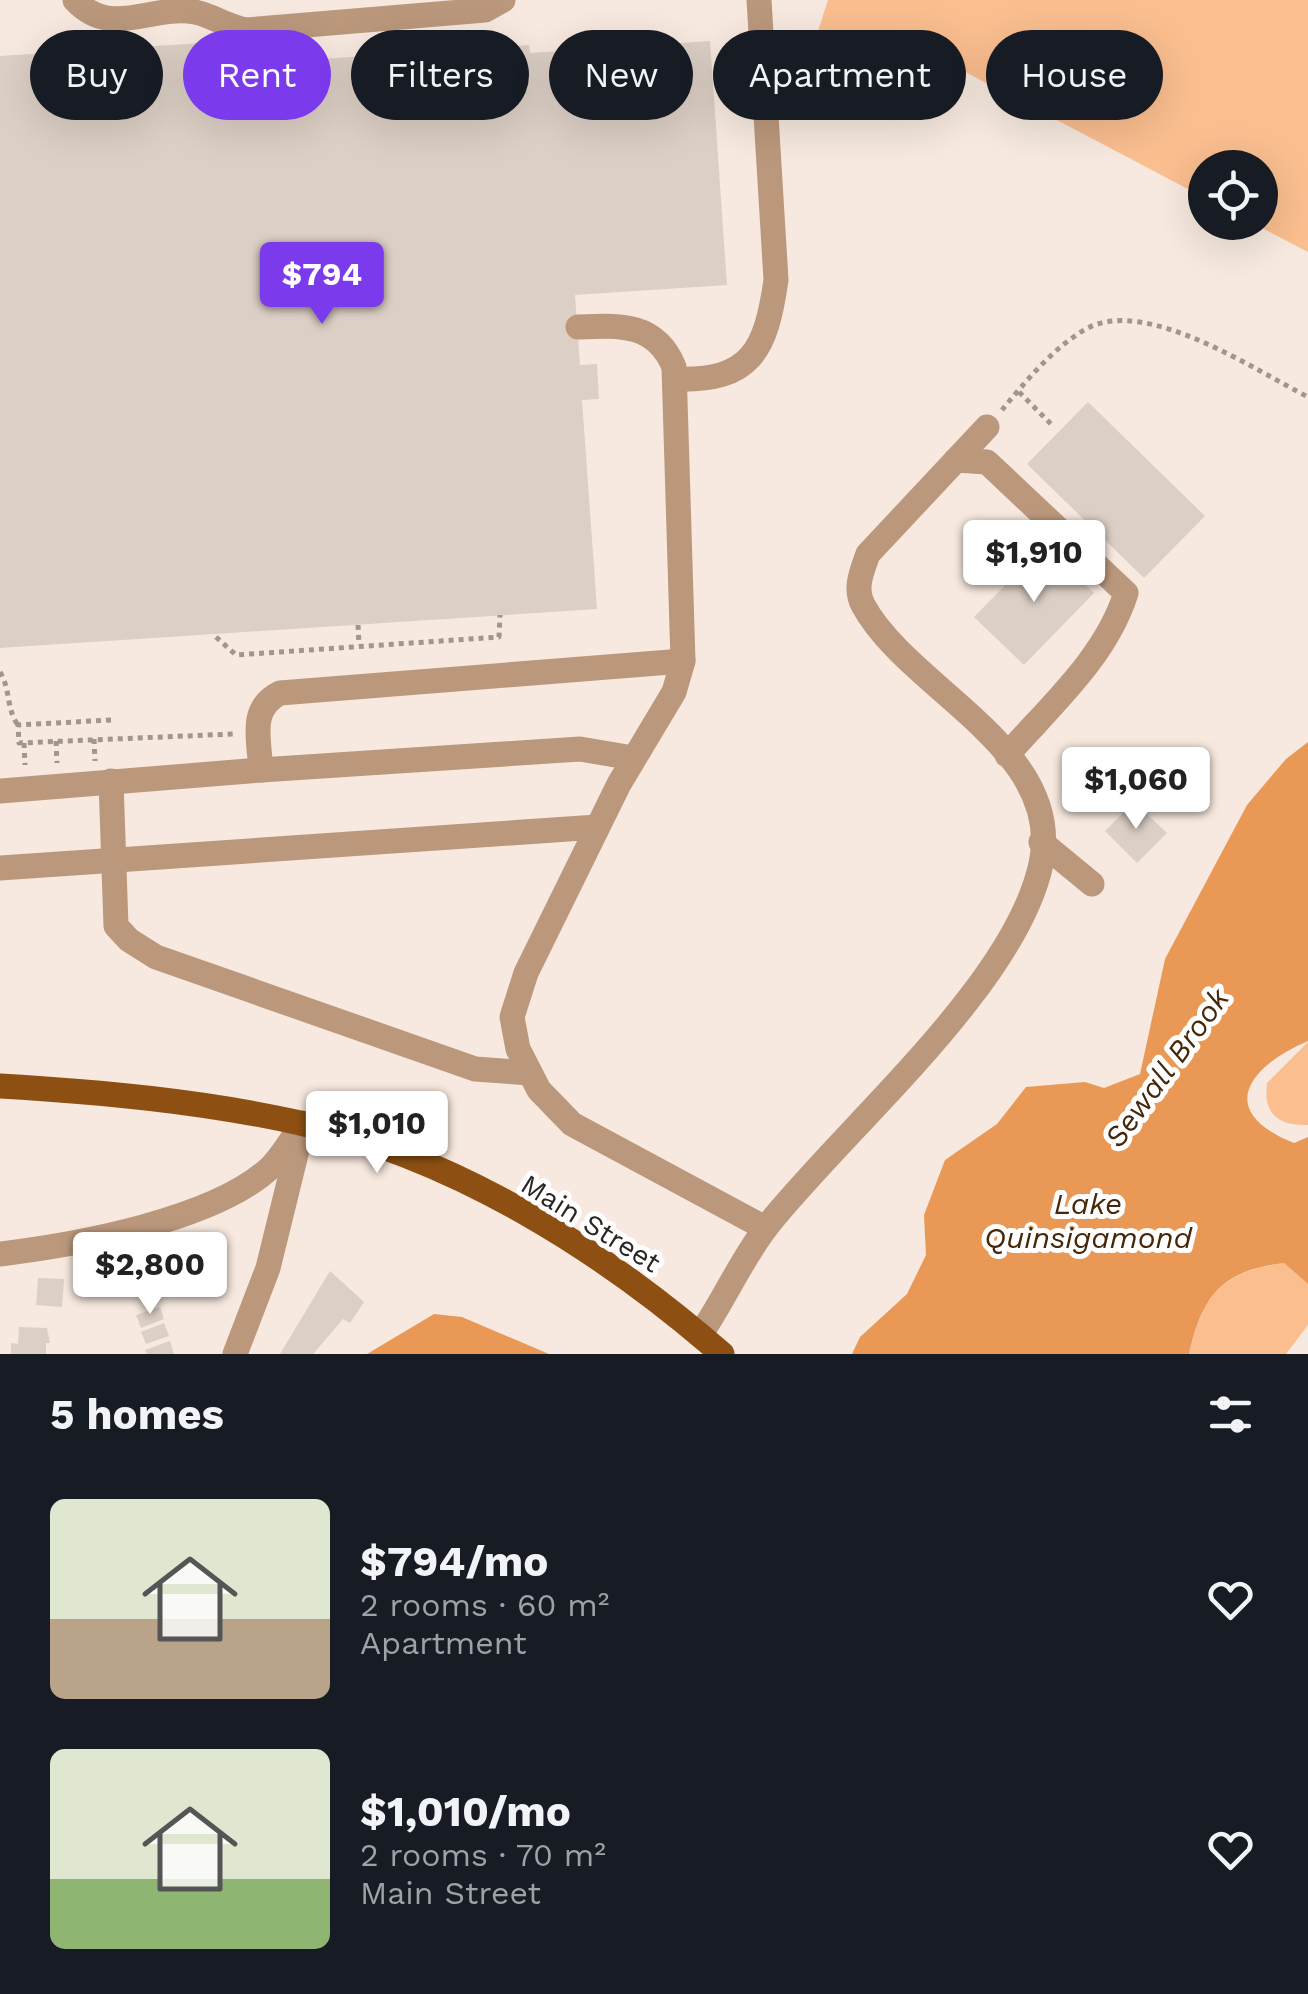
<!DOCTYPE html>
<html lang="en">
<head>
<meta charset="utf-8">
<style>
  :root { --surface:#171b24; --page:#20242c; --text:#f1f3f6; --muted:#9ea1a6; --accent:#7c3aed }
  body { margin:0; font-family:"Work Sans",sans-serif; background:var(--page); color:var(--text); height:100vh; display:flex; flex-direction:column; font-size:38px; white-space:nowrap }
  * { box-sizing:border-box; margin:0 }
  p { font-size:32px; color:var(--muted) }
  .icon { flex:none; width:55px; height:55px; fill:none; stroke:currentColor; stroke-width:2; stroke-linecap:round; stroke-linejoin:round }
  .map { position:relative; height:1354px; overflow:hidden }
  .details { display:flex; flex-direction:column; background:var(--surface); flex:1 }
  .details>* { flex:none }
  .hud { position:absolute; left:30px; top:30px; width:1250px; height:90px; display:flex; gap:20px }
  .controls { position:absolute; left:1188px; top:150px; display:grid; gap:20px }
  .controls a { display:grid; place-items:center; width:90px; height:90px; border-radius:50%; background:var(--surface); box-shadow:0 10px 40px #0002; font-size:50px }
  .price { position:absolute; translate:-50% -85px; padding:0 22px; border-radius:10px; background:#fff; color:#222; font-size:32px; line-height:65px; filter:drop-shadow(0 2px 5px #0008) }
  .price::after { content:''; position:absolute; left:50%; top:60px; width:30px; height:22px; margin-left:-15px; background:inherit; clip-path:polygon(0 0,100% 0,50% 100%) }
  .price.current { background:var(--accent); color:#fff }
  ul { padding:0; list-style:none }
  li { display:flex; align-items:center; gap:30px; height:250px; padding:0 50px }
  li span { display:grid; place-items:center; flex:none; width:280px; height:200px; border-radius:15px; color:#555 }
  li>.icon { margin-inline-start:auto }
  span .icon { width:120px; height:120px; fill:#fffc; stroke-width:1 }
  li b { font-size:42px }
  h2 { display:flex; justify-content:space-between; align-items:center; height:120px; padding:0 50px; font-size:42px }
  .pill { padding:0 35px; border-radius:45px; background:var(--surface); box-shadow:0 10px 40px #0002; font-size:35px; line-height:90px }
  .pill.current { background:var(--accent); color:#fff }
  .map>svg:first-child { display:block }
  .green { fill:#fabe8f }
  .water { fill:#e99955 }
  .building { fill:#dccfc5 }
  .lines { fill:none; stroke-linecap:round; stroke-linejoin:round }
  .path { stroke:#a0968f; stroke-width:5; stroke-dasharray:5 5; stroke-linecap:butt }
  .minor { stroke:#bb987c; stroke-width:25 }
  .major { stroke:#8d5012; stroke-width:25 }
  .labels { text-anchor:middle; stroke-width:10; stroke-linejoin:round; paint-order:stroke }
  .street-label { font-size:28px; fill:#2a2521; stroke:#fff }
  .water-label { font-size:30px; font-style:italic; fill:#462709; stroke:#fff }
</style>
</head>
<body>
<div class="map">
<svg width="1308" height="1354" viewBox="0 0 1308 1354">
  <rect width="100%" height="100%" fill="#f7e9df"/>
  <g class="green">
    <path d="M828,0H1308V252L1252,223L1260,222V168H1205V198L954,66L792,112Z"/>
    <path d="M1308,1042V1125C1278,1126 1263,1114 1267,1083Z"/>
    <path d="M1284,1263L1308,1284V1325L1286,1354H1189C1202,1295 1223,1271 1284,1263Z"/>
  </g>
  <g class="water">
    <path d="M1308,742V1041C1249,1066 1214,1111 1294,1143L1308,1137V1284L1284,1263C1223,1270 1202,1295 1189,1354H852L860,1337L907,1294L926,1255L924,1215L945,1160L997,1124L1026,1087L1085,1082L1104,1088L1140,1074L1165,959L1247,805L1286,759Z"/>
    <path d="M434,1314L462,1317L549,1354H367Z"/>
  </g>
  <g class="building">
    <path d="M710,41L727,285L575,295L580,365L597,364L599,399L582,400L597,609L0,648V56L202,43L204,67L529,45L530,53Z"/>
    <path d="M1088,402L1205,516L1144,578L1027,464Z"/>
    <path d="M1044,546L1094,593L1024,665L974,617Z"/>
    <path d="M1134,802L1167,833L1137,863L1105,831Z"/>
    <path d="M203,1244L215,1276L141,1303L129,1271Z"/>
    <path d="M330,1271L364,1302L350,1323L343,1319L313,1354H280Z"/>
    <path d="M38,1278L64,1279L62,1307L36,1305Z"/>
    <path d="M160,1307L164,1319L141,1328L136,1315Z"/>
    <path d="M164,1323L169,1336L146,1344L141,1332Z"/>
    <path d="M19,1327L47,1328L50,1343H46V1354H11V1343L18,1344Z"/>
    <path d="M170,1341L174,1354H147L145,1350Z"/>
  </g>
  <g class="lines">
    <g class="path">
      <path d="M1019,392L1052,425"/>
      <path d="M1002,410C1025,382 1054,347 1086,329C1145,296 1253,369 1308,397"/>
      <path d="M358,625L359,645"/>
      <path d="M216,637L236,655L499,637L500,615"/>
      <path d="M0,672C11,690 6,709 18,725"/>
      <path d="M111,720L18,725L19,743L233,734"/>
      <path d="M94,739L95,761"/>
      <path d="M56,741L57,763"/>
      <path d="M24,743L25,765"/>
    </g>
    <g class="minor">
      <path d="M75,0C111,39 151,4 195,12C214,16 227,27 247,30L485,10L503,0"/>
      <path d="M578,327C620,325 656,323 674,367L683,661L674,692L619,784L526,973L512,1017L518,1049L539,1090L572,1124L765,1228"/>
      <path d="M675,379C751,382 766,350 776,280L759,0"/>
      <path d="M956,460L987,462L1126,593C1106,657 1051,705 1007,755"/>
      <path d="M261,770L580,749L633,758"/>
      <path d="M111,781L116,926L129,940L156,957L475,1069L530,1073"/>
      <path d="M0,791L261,770C259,739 249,708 280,693L683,661"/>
      <path d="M1041,842L1092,884"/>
      <path d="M0,868L597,827"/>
      <path d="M0,1254C75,1245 215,1220 271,1167C283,1155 293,1137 303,1123"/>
      <path d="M700,1335C724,1300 742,1258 768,1225C846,1127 1015,985 1041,864C1066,749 909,690 863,605C854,588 862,571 868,554L987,427"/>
      <path d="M235,1354L268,1268L300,1138"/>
    </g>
    <path class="major" d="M0,1086C100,1092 202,1101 300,1123C455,1157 604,1251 722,1354"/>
  </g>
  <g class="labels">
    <g class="street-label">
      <text transform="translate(591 1223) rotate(32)" y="10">Main Street</text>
    </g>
    <g class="water-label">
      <text transform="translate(1167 1068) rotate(-54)" y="10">Sewall Brook</text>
      <text x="1088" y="1214">Lake<tspan x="1088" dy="34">Quinsigamond</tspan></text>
    </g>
  </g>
</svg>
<div class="controls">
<a><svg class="icon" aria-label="locate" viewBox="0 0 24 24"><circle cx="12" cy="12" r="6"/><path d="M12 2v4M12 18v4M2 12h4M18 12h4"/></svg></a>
</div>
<b class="price current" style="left:322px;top:327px">$794</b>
<b class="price" style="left:1034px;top:605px">$1,910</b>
<b class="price" style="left:1136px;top:832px">$1,060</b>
<b class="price" style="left:377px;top:1176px">$1,010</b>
<b class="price" style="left:150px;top:1317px">$2,800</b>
<div class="hud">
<a class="pill">Buy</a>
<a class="pill current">Rent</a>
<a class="pill">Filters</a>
<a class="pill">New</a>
<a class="pill">Apartment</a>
<a class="pill">House</a>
</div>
</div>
<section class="details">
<h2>5 homes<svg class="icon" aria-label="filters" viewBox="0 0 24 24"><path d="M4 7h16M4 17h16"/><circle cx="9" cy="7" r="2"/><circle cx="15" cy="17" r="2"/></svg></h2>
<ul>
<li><span style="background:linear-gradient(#dfe7d0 60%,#b9a48a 0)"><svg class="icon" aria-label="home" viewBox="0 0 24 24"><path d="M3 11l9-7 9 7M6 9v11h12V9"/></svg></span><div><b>$794/mo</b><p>2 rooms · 60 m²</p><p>Apartment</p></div><svg class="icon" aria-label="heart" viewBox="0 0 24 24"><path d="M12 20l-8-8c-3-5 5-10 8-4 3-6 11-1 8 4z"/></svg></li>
<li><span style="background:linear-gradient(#dfe7d0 65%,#8fb573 0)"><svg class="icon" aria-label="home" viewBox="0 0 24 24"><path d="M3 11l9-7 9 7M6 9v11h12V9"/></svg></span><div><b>$1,010/mo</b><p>2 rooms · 70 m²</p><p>Main Street</p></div><svg class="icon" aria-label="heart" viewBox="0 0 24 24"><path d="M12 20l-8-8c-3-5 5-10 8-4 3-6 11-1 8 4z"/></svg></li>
</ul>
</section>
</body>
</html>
